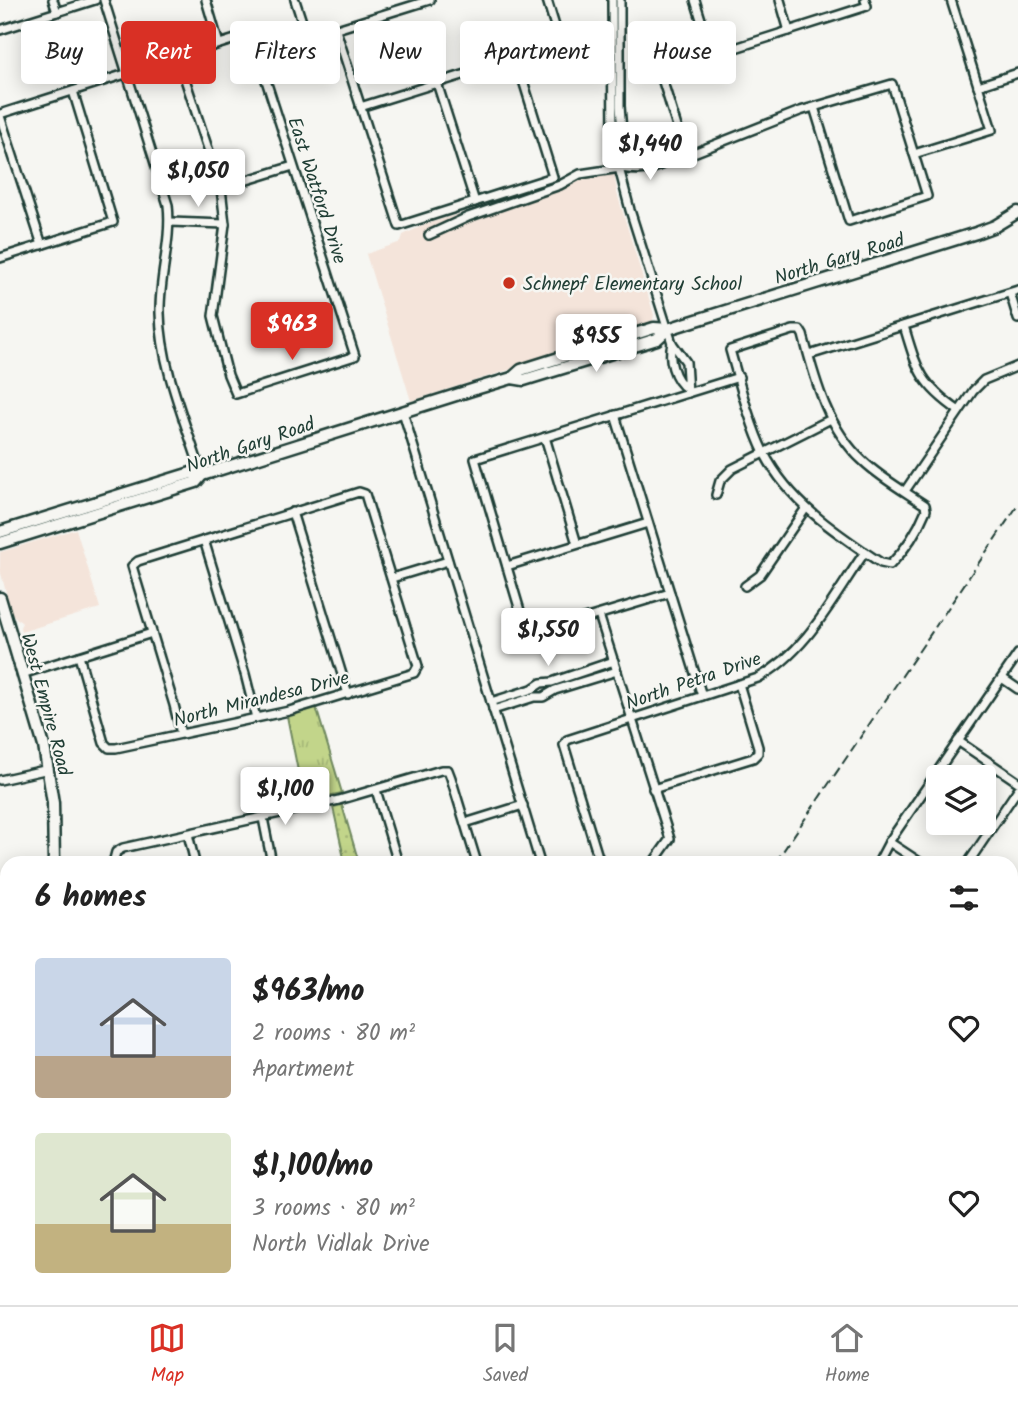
<!DOCTYPE html>
<html lang="en">
<head>
<meta charset="utf-8">
<style>
  :root { --surface:#fff; --page:#f2f2f2; --text:#222; --muted:#767676; --line:#e0e0e0; --accent:#d93025 }
  body { margin:0; font-family:Kalam,sans-serif; background:var(--page); color:var(--text); height:100vh; display:flex; flex-direction:column; font-size:26px; white-space:nowrap }
  * { box-sizing:border-box; margin:0 }
  p { font-size:23px; color:var(--muted) }
  .icon { flex:none; width:38px; height:38px; fill:none; stroke:currentColor; stroke-width:2; stroke-linecap:round; stroke-linejoin:round }
  .map { position:relative; flex:1; overflow:hidden }
  .sheet { position:absolute; left:0px; top:856px; width:1018px; height:450px; display:flex; flex-direction:column; background:var(--surface); border-radius:21px 21px 0 0; box-shadow:0 4px 18px #0003 }
  .sheet>* { flex:none }
  .guide { position:absolute; left:21px; top:21px; width:976px; height:63px; display:flex; gap:14px }
  .buttons { position:absolute; left:926px; top:765px; display:grid; gap:14px }
  .buttons a { display:grid; place-items:center; width:70px; height:70px; border-radius:7px; background:var(--surface); box-shadow:0 4px 18px #0003; font-size:35px }
  .price { position:absolute; translate:-50% -60px; padding:0 16px; border-radius:7px; background:#fff; color:#222; font-size:23px; line-height:46px; filter:drop-shadow(0 2px 4px #0008) }
  .price::after { content:''; position:absolute; left:50%; top:42px; width:21px; height:16px; margin-left:-10px; background:inherit; clip-path:polygon(0 0,100% 0,50% 100%) }
  .price.selected { background:var(--accent); color:#fff }
  ul { padding:0; list-style:none }
  li { display:flex; align-items:center; gap:21px; height:175px; padding:0 35px }
  li span { display:grid; place-items:center; flex:none; width:196px; height:140px; border-radius:7px; color:#555 }
  li>.icon { margin-inline-start:auto }
  span .icon { width:84px; height:84px; fill:#fffc; stroke-width:1 }
  li b { font-size:30px }
  h2 { display:flex; justify-content:space-between; align-items:center; height:84px; padding:0 35px; font-size:30px }
  .chip { padding:0 24px; border-radius:7px; background:var(--surface); box-shadow:0 4px 18px #0003; font-size:24px; line-height:63px }
  .chip.selected { background:var(--accent); color:#fff }
  .tabs { display:flex; justify-content:space-around; align-items:center; height:98px; border-top:2px solid var(--line); background:var(--surface); font-size:19px; color:var(--muted) }
  .tabs a { display:grid; justify-items:center; gap:4px }
  .tabs .selected { color:var(--accent) }
  .map>svg:first-child { display:block }
  .built { fill:#f4e4da }
  .grass { fill:url(#grass-dots); stroke:#70895f; stroke-width:2 }
  .park { fill:url(#park-tufts); stroke:#70895f; stroke-width:2 }
  .lines { fill:none; stroke-linecap:round; stroke-linejoin:round }
  .street-casing { stroke:#1f3d34; stroke-width:12 }
  .secondary-casing { stroke:#1f3d34; stroke-width:15 }
  .street { stroke:#f6f6f2; stroke-width:7 }
  .secondary { stroke:#f6f6f2; stroke-width:10 }
  .rail { stroke:#1f3d34; stroke-width:2; stroke-dasharray:10 5; stroke-linecap:butt }
  .poi-dot { fill:#c8321e; stroke:#f6f6f2; stroke-width:2.5 }
  .labels { text-anchor:middle; stroke-width:5; stroke-linejoin:round; paint-order:stroke }
  .street-label { font-size:19px; fill:#1f3d34; stroke:#f6f6f2 }
  .poi-label { font-size:19px; fill:#1f3d34; stroke:#f6f6f2; text-anchor:start }
</style>
</head>
<body>
<div class="map">
<svg width="1018" height="1305" viewBox="0 0 1018 1305">
  <defs>
    <pattern id="grass-dots" width="8" height="8" patternUnits="userSpaceOnUse" patternTransform="scale(1.75)"><rect width="8" height="8" fill="#c2d58a"/><path d="M2 2h.1M6 6h.1" fill="none" stroke="#a6b878" stroke-width="1.8" stroke-linecap="round"/></pattern>
    <pattern id="park-tufts" width="24" height="20" patternUnits="userSpaceOnUse" patternTransform="scale(1.75)"><rect width="24" height="20" fill="#c2d58a"/><path d="M3 7l-1-3M5 7V3M7 7l1-3M15 17l-1-3M17 17v-4M19 17l1-3" fill="none" stroke="#a6b878"/></pattern>
  </defs>
  <rect width="100%" height="100%" fill="#f6f6f2"/>
  <filter id="ink" filterUnits="userSpaceOnUse"><feTurbulence type="fractalNoise" baseFrequency=".0143" numOctaves="2"/><feDisplacementMap in="SourceGraphic" scale="14" xChannelSelector="R" yChannelSelector="G"/><feConvolveMatrix kernelMatrix="1 2 1 2 8 2 1 2 1" color-interpolation-filters="sRGB"/></filter>
  <g filter="url(#ink)">
    <g class="built">
      <path d="M613,163L617,193L654,315L652,324L606,336L559,354L411,401L366,254L401,242L403,235L426,224L553,185L578,170Z"/>
      <path d="M76,529L100,608L21,632L20,627L22,623L12,614L0,570V552Z"/>
    </g>
    <g class="grass">
      <path d="M342,805L359,863H345L333,807Z"/>
      <path d="M88,1299V1298L116,1299L112,1305H84Z"/>
    </g>
    <g class="park">
      <path d="M316,707L342,793L304,801L287,716Z"/>
      <path d="M0,1282L7,1286V1298L25,1299L34,1305H0Z"/>
    </g>
    <g class="lines">
      <g class="street-casing">
        <g id="street">
          <path d="M53,0L57,12"/>
          <path d="M104,0L168,205C172,241 159,277 160,313C161,368 186,423 202,475"/>
          <path d="M206,0L219,44"/>
          <path d="M295,0L307,37H311L430,0"/>
          <path d="M612,0L613,145L630,210L672,343L686,362L688,393"/>
          <path d="M620,0V106L624,157L620,168"/>
          <path d="M695,0L712,55"/>
          <path d="M780,0L789,31"/>
          <path d="M0,30L95,0"/>
          <path d="M336,30L399,226L553,177L516,58"/>
          <path d="M437,83L475,202"/>
          <path d="M978,86L1018,73"/>
          <path d="M360,107L556,46L558,36L547,0"/>
          <path d="M0,114L251,34L355,356L236,394L228,375L213,316L225,224L221,188L178,58"/>
          <path d="M0,116L42,245"/>
          <path d="M914,154L992,130L951,0"/>
          <path d="M686,156L660,72L867,6L865,0"/>
          <path d="M621,168C637,171 656,171 669,160"/>
          <path d="M221,188L293,166"/>
          <path d="M170,222L225,224"/>
          <path d="M429,235L468,217L560,185L580,174L620,168L634,162L661,157L669,160L686,156L800,111L892,84L927,196L849,221L814,107"/>
          <path d="M0,258L113,222L73,91"/>
          <path d="M1010,293L1018,319"/>
          <path d="M904,326C917,369 920,384 959,411"/>
          <path d="M793,330H800L803,335C815,380 827,428 863,461C881,478 904,491 925,505L926,510C918,530 905,550 890,565L881,563C836,533 790,503 764,453C750,425 739,381 730,350Z"/>
          <path d="M672,343C668,358 673,379 687,389"/>
          <path d="M809,355L1018,290"/>
          <path d="M403,412L540,863"/>
          <path d="M615,415L702,696"/>
          <path d="M545,437L577,544"/>
          <path d="M905,491L973,391L984,380L1018,366"/>
          <path d="M716,495L720,481L732,469L831,419"/>
          <path d="M292,512L348,694"/>
          <path d="M204,540L245,674L256,718"/>
          <path d="M507,566L648,523"/>
          <path d="M392,578L448,561"/>
          <path d="M745,586L760,575L806,508"/>
          <path d="M670,593L531,635L526,631L475,459L739,377"/>
          <path d="M599,615L670,839L653,863"/>
          <path d="M79,656L104,743L109,748H116L289,711L414,673L418,666L365,494L359,492L138,561L132,566L174,705L181,734"/>
          <path d="M22,674L152,633"/>
          <path d="M1002,678L1018,689"/>
          <path d="M491,702L532,689L541,683L552,682L614,661"/>
          <path d="M493,710L534,697H543L555,690L617,671"/>
          <path d="M958,741L1018,782"/>
          <path d="M0,780L49,769"/>
          <path d="M653,789L753,758L758,753V747L739,684"/>
          <path d="M376,790L398,863"/>
          <path d="M263,818L272,863"/>
          <path d="M465,823L523,805"/>
          <path d="M188,834L195,863"/>
          <path d="M889,842L921,863"/>
          <path d="M113,863L116,852L123,848L339,800L441,770H448L451,778L477,863"/>
          <path d="M600,863L564,745L567,740L758,678C807,652 834,596 865,552"/>
          <path d="M878,863L889,842L1018,654"/>
          <path d="M968,863L1018,789"/>
          <path d="M1012,894L1018,895"/>
          <path d="M0,929L7,930"/>
          <path d="M1012,1004L1018,1005"/>
          <path d="M0,1141L7,1130"/>
          <path d="M1012,1157L1018,1155"/>
          <path d="M0,1232L7,1236"/>
          <path d="M1012,1238L1018,1261"/>
          <path d="M358,1298L369,1305"/>
          <path d="M744,1298L749,1305"/>
          <path d="M844,1298L846,1305"/>
          <path d="M951,1298L953,1305"/>
          <path d="M162,1305L166,1298"/>
          <path d="M257,1305L262,1298"/>
          <path d="M423,1305L428,1298"/>
          <path d="M732,1305L737,1298"/>
        </g>
      </g>
      <g class="secondary-casing">
        <g id="secondary">
          <path d="M512,378L521,370L654,328L668,329L976,233L995,226L1018,212"/>
          <path d="M0,532L191,473L202,475"/>
          <path d="M0,543L196,482L202,475L475,389L512,378L524,380L657,339L668,329"/>
          <path d="M0,598L44,746L53,803L54,863"/>
          <path d="M1012,948L1018,949"/>
          <path d="M0,1032L7,1020"/>
          <path d="M570,1305L575,1298"/>
        </g>
      </g>
      <use href="#street" class="street"/>
      <use href="#secondary" class="secondary"/>
      <g class="rail">
        <path d="M775,863L1018,505"/>
        <path d="M475,1305L479,1298"/>
      </g>
    </g>
  </g>
  <circle class="poi-dot" cx="509" cy="283" r="7"/>
  <g class="labels">
    <g class="street-label">
      <text transform="translate(318 190) rotate(72)" y="7">East Watford Drive</text>
      <text transform="translate(839 258) rotate(-17)" y="7">North Gary Road</text>
      <text transform="translate(250 444) rotate(-19)" y="7">North Gary Road</text>
      <text transform="translate(693 680) rotate(-19)" y="7">North Petra Drive</text>
      <text transform="translate(261 698) rotate(-14)" y="7">North Mirandesa Drive</text>
      <text transform="translate(47 704) rotate(75)" y="7">West Empire Road</text>
    </g>
    <g class="poi-label">
      <text x="523" y="290">Schnepf Elementary School</text>
    </g>
  </g>
</svg>
<div class="buttons">
<a><svg class="icon" aria-label="layers" viewBox="0 0 24 24"><path d="M12 4l9 5-9 5-9-5zM3 14l9 5 9-5"/></svg></a>
</div>
<b class="price" style="left:650px;top:182px">$1,440</b>
<b class="price" style="left:198px;top:209px">$1,050</b>
<b class="price selected" style="left:292px;top:362px">$963</b>
<b class="price" style="left:596px;top:374px">$955</b>
<b class="price" style="left:548px;top:668px">$1,550</b>
<b class="price" style="left:285px;top:827px">$1,100</b>
<div class="guide">
<a class="chip">Buy</a>
<a class="chip selected">Rent</a>
<a class="chip">Filters</a>
<a class="chip">New</a>
<a class="chip">Apartment</a>
<a class="chip">House</a>
</div>
<section class="sheet">
<h2>6 homes<svg class="icon" aria-label="filters" viewBox="0 0 24 24"><path d="M4 7h16M4 17h16"/><circle cx="9" cy="7" r="2"/><circle cx="15" cy="17" r="2"/></svg></h2>
<ul>
<li><span style="background:linear-gradient(#c9d6e8 70%,#b9a48a 0)"><svg class="icon" aria-label="home" viewBox="0 0 24 24"><path d="M3 11l9-7 9 7M6 9v11h12V9"/></svg></span><div><b>$963/mo</b><p>2 rooms · 80 m²</p><p>Apartment</p></div><svg class="icon" aria-label="heart" viewBox="0 0 24 24"><path d="M12 20l-8-8c-3-5 5-10 8-4 3-6 11-1 8 4z"/></svg></li>
<li><span style="background:linear-gradient(#dfe7d0 65%,#c2b280 0)"><svg class="icon" aria-label="home" viewBox="0 0 24 24"><path d="M3 11l9-7 9 7M6 9v11h12V9"/></svg></span><div><b>$1,100/mo</b><p>3 rooms · 80 m²</p><p>North Vidlak Drive</p></div><svg class="icon" aria-label="heart" viewBox="0 0 24 24"><path d="M12 20l-8-8c-3-5 5-10 8-4 3-6 11-1 8 4z"/></svg></li>
</ul>
</section>
</div>
<nav class="tabs">
<a class="selected"><svg class="icon" aria-label="map" viewBox="0 0 24 24"><path d="M3 6l6-2 6 2 6-2v14l-6 2-6-2-6 2zM9 4v14M15 6v14"/></svg>Map</a>
<a><svg class="icon" aria-label="saved" viewBox="0 0 24 24"><path d="M7 4h10v16l-5-4-5 4z"/></svg>Saved</a>
<a><svg class="icon" aria-label="home" viewBox="0 0 24 24"><path d="M3 11l9-7 9 7M6 9v11h12V9"/></svg>Home</a>
</nav>
</body>
</html>
